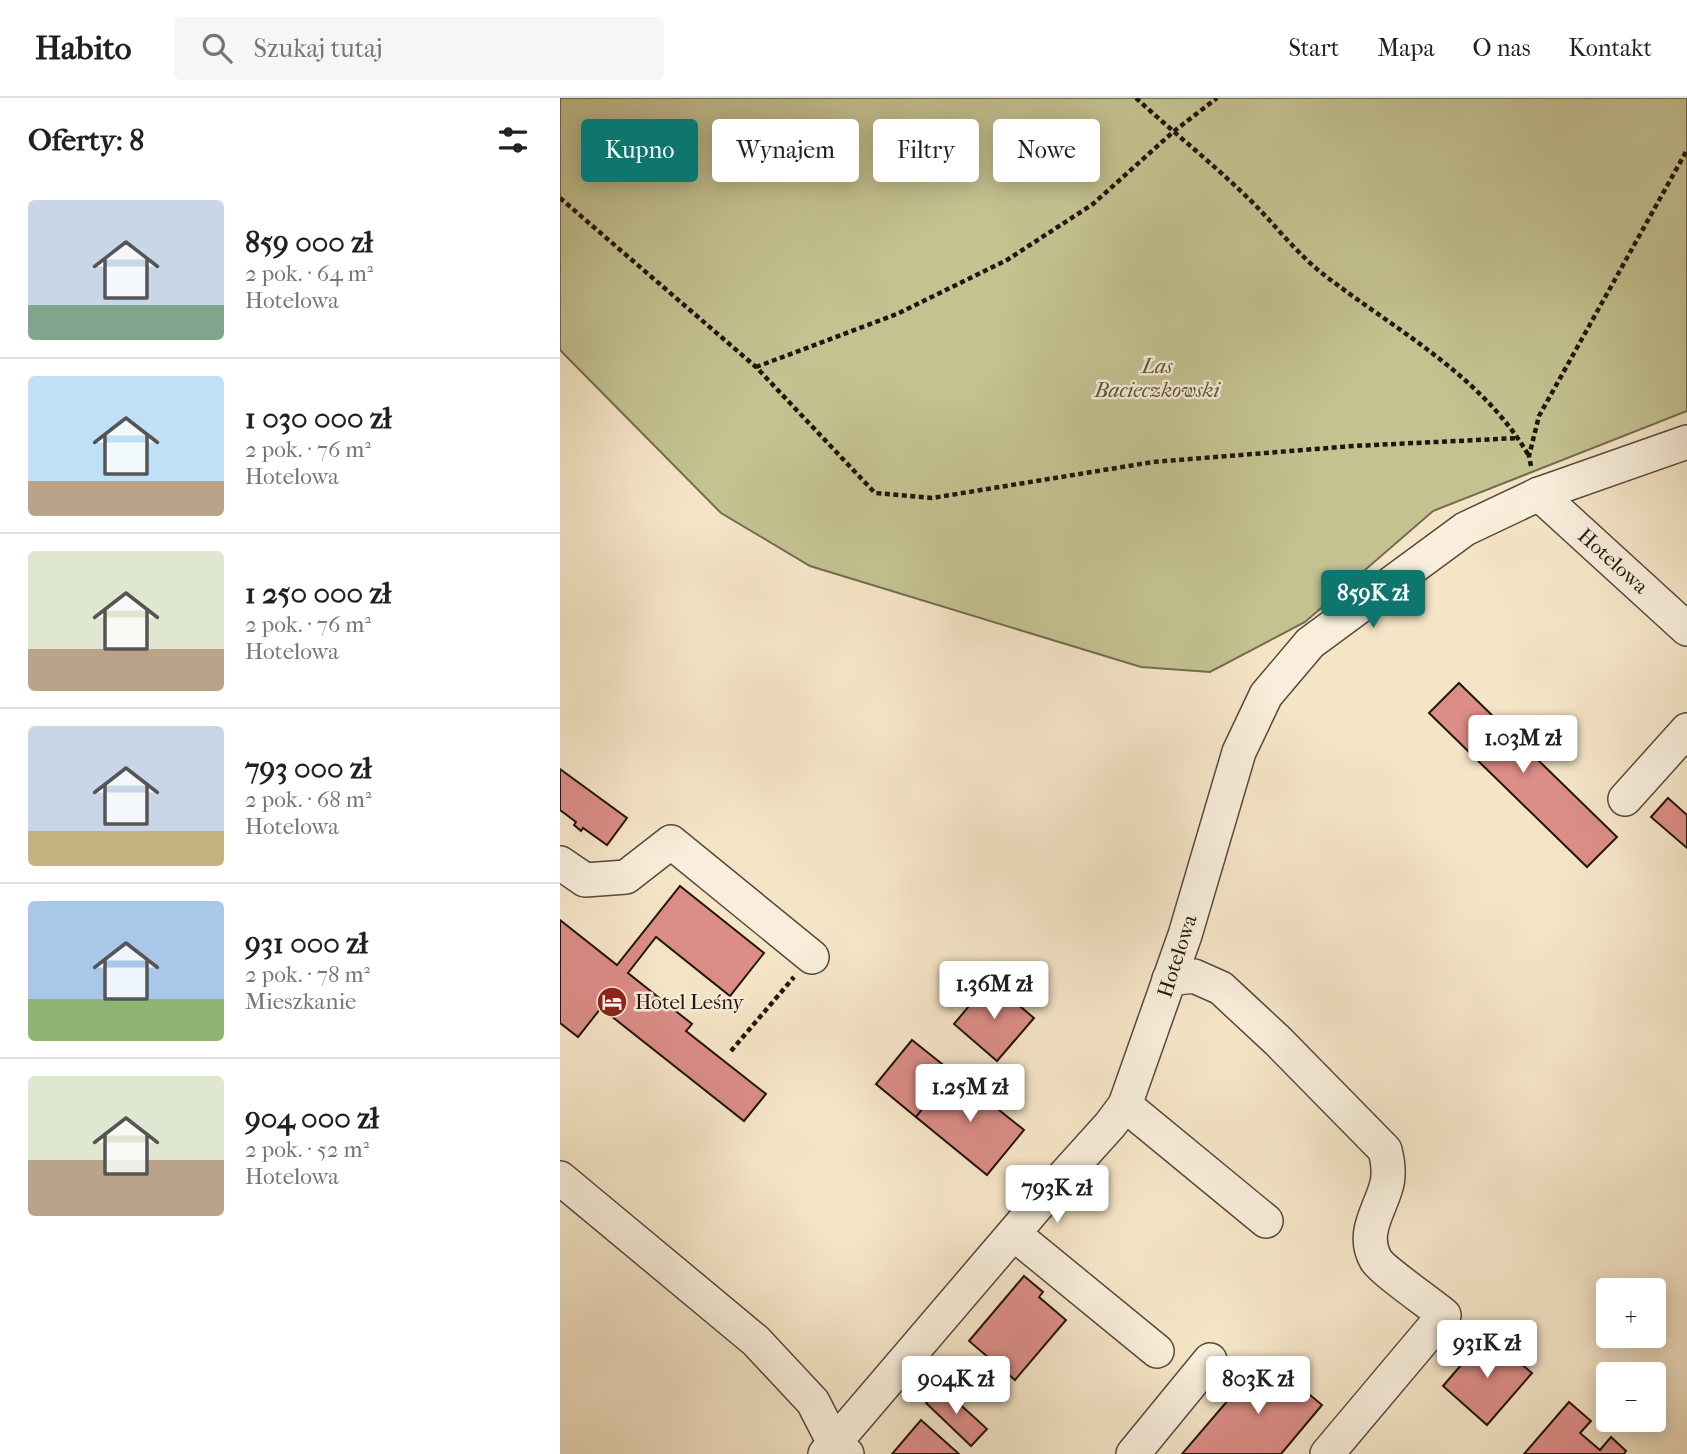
<!DOCTYPE html>
<html lang="pl">
<head>
<meta charset="utf-8">
<style>
  :root { --surface:#fff; --page:#f6f6f6; --text:#202124; --muted:#757577; --line:#e0e0e0; --accent:#0f766e }
  body { margin:0; font-family:"IM FELL French Canon",serif; background:var(--page); color:var(--text); height:100vh; display:flex; flex-direction:column; font-size:26px; white-space:nowrap }
  * { box-sizing:border-box; margin:0 }
  p { font-size:23px; color:var(--muted) }
  .icon { flex:none; width:38px; height:38px; fill:none; stroke:currentColor; stroke-width:2; stroke-linecap:round; stroke-linejoin:round }
  .map { position:relative; flex:1; overflow:hidden }
  .side { display:flex; flex-direction:column; background:var(--surface); width:560px }
  .side>* { flex:none }
  .hud { position:absolute; left:21px; top:21px; width:665px; height:63px; display:flex; gap:14px }
  .controls { position:absolute; left:1036px; top:1180px; display:grid; gap:14px }
  .controls a { display:grid; place-items:center; width:70px; height:70px; border-radius:7px; background:var(--surface); box-shadow:0 4px 18px #0003; font-size:35px }
  .price { position:absolute; translate:-50% -60px; padding:0 16px; border-radius:7px; background:#fff; color:#222; font-size:23px; line-height:46px; filter:drop-shadow(0 2px 4px #0008) }
  .price::after { content:''; position:absolute; left:50%; top:42px; width:21px; height:16px; margin-left:-10px; background:inherit; clip-path:polygon(0 0,100% 0,50% 100%) }
  .price.current { background:var(--accent); color:#fff }
  ul { padding:0; list-style:none }
  li { display:flex; align-items:center; gap:21px; height:175px; padding:0 28px }
  li+li { border-top:2px solid var(--line) }
  li span { display:grid; place-items:center; flex:none; width:196px; height:140px; border-radius:7px; color:#555 }
  li>.icon { margin-inline-start:auto }
  span .icon { width:84px; height:84px; fill:#fffc; stroke-width:1 }
  li b { font-size:30px }
  h2 { display:flex; justify-content:space-between; align-items:center; height:84px; padding:0 28px; font-size:30px }
  .tag { padding:0 24px; border-radius:7px; background:var(--surface); box-shadow:0 4px 18px #0003; font-size:24px; line-height:63px }
  .tag.current { background:var(--accent); color:#fff }
  header { display:flex; align-items:center; gap:42px; box-sizing:border-box; height:98px; padding:0 35px; background:var(--surface); border-bottom:2px solid var(--line) }
  header strong { font-size:33px }
  nav { display:flex; gap:38px; margin-inline-start:auto; font-size:24px }
  .search { width:490px; height:63px; background:var(--page); display:flex; align-items:center; gap:18px; box-sizing:border-box; padding:0 24px; border-radius:7px; color:var(--muted); font-size:26px }
  main { display:flex; flex:1; min-height:0 }
  .map>svg:first-child { display:block }
  .green { fill:#c4c291; stroke:#736c50; stroke-width:2 }
  .building { fill:#dc8d87; stroke:#22150e; stroke-width:2 }
  .lines { fill:none; stroke-linecap:round; stroke-linejoin:round }
  .minor-casing { stroke:#57493c; stroke-width:36 }
  .path { stroke:#22150e; stroke-width:4.5; stroke-dasharray:5 3.5; stroke-linecap:butt }
  .minor { stroke:#f8eedb; stroke-width:33 }
  .labels { text-anchor:middle; stroke-width:5; stroke-linejoin:round; paint-order:stroke }
  .park-label { font-size:21px; font-style:italic; fill:#5b523c; stroke:#f8eedb }
  .street-label { font-size:21px; fill:#22150e; stroke:#f8eedb }
  .poi-label { font-size:21px; fill:#22150e; stroke:#f8eedb; text-anchor:start }
</style>
</head>
<body>
<header>
<strong>Habito</strong>
<div class="search"><svg class="icon" aria-label="search" viewBox="0 0 24 24"><circle cx="10" cy="10" r="6"/><path d="M15 15l6 6"/></svg>Szukaj tutaj</div>
<nav><a>Start</a><a>Mapa</a><a>O nas</a><a>Kontakt</a></nav>
</header>
<main>
<section class="side">
<h2>Oferty: 8<svg class="icon" aria-label="filters" viewBox="0 0 24 24"><path d="M4 7h16M4 17h16"/><circle cx="9" cy="7" r="2"/><circle cx="15" cy="17" r="2"/></svg></h2>
<ul>
<li><span style="background:linear-gradient(#c9d6e8 75%,#7fa58c 0)"><svg class="icon" aria-label="home" viewBox="0 0 24 24"><path d="M3 11l9-7 9 7M6 9v11h12V9"/></svg></span><div><b>859 000 zł</b><p>2 pok. · 64 m²</p><p>Hotelowa</p></div></li>
<li><span style="background:linear-gradient(#bfe0f5 75%,#b9a48a 0)"><svg class="icon" aria-label="home" viewBox="0 0 24 24"><path d="M3 11l9-7 9 7M6 9v11h12V9"/></svg></span><div><b>1 030 000 zł</b><p>2 pok. · 76 m²</p><p>Hotelowa</p></div></li>
<li><span style="background:linear-gradient(#dfe7d0 70%,#b9a48a 0)"><svg class="icon" aria-label="home" viewBox="0 0 24 24"><path d="M3 11l9-7 9 7M6 9v11h12V9"/></svg></span><div><b>1 250 000 zł</b><p>2 pok. · 76 m²</p><p>Hotelowa</p></div></li>
<li><span style="background:linear-gradient(#c9d6e8 75%,#c2b280 0)"><svg class="icon" aria-label="home" viewBox="0 0 24 24"><path d="M3 11l9-7 9 7M6 9v11h12V9"/></svg></span><div><b>793 000 zł</b><p>2 pok. · 68 m²</p><p>Hotelowa</p></div></li>
<li><span style="background:linear-gradient(#a9c7e8 70%,#8fb573 0)"><svg class="icon" aria-label="home" viewBox="0 0 24 24"><path d="M3 11l9-7 9 7M6 9v11h12V9"/></svg></span><div><b>931 000 zł</b><p>2 pok. · 78 m²</p><p>Mieszkanie</p></div></li>
<li><span style="background:linear-gradient(#dfe7d0 60%,#b9a48a 0)"><svg class="icon" aria-label="home" viewBox="0 0 24 24"><path d="M3 11l9-7 9 7M6 9v11h12V9"/></svg></span><div><b>904 000 zł</b><p>2 pok. · 52 m²</p><p>Hotelowa</p></div></li>
</ul>
</section>
<div class="map">
<svg width="1127" height="1356" viewBox="0 0 1127 1356">
  <rect width="100%" height="100%" fill="#f5e5c7"/>
  <filter id="stains"><feTurbulence type="fractalNoise" baseFrequency=".00286" numOctaves="4"/><feColorMatrix values="0 0 0 0 .2 0 0 0 0 .09 0 0 0 0 .02 0 0 0 .5 -.17"/></filter>
  <radialGradient id="worn" r=".72"><stop offset=".6" stop-color="#630" stop-opacity="0"/><stop offset="1" stop-color="#630" stop-opacity=".3"/></radialGradient>
  <path class="green" d="M0,0H1127V313L873,413L745,524L650,574L581,569L250,468L161,415L0,252Z"/>
  <g class="building">
    <path d="M899,585L1057,739L1027,769L869,615Z"/>
    <path d="M0,671L67,720L47,747L23,730L21,733L14,727L16,724L0,712Z"/>
    <path d="M1108,700L1127,717V750L1091,719Z"/>
    <path d="M120,788L204,855L170,898L96,839L68,875L132,926L126,933L206,996L184,1023L41,910L18,939L0,925V822L57,867Z"/>
    <path d="M430,883L474,920L437,963L394,926Z"/>
    <path d="M352,942L392,974L356,1019L316,986Z"/>
    <path d="M392,974L464,1032L427,1077L356,1019Z"/>
    <path d="M464,1178L483,1194L479,1199L506,1222L455,1282L409,1243Z"/>
    <path d="M927,1237L972,1275L927,1327L883,1288Z"/>
    <path d="M705,1259L762,1307L721,1356H622Z"/>
    <path d="M381,1289L427,1331L411,1348L366,1305Z"/>
    <path d="M1009,1304L1031,1323L1020,1335L1040,1352L1051,1339L1066,1353L1064,1356H964Z"/>
    <path d="M361,1322L399,1356H332Z"/>
  </g>
  <g class="lines">
    <g class="minor-casing">
      <g id="minor">
        <path d="M979,396L1127,531"/>
        <path d="M1065,701L1127,632"/>
        <path d="M0,765L25,782L66,779L111,744L252,859"/>
        <path d="M609,881L634,878L661,890L718,943L825,1052C828,1064 830,1077 826,1089C819,1114 801,1136 816,1162C823,1173 871,1206 884,1217L767,1356"/>
        <path d="M565,1007L706,1123"/>
        <path d="M0,1080L196,1243L253,1304L274,1345L287,1356"/>
        <path d="M454,1136L597,1253"/>
        <path d="M265,1356L476,1109L550,1027L565,1007L625,837L679,654L706,597L750,545L905,431L979,396L1127,344"/>
        <path d="M573,1356L650,1262"/>
      </g>
    </g>
    <g class="path">
      <path d="M576,0C613,34 652,65 688,100C713,124 735,154 763,176C835,232 922,277 969,358"/>
      <path d="M0,100L196,269L315,395L372,400L593,364L793,348L959,340"/>
      <path d="M196,269L337,216L447,162L533,106L613,34L657,0"/>
      <path d="M971,368L969,358L979,318L1127,52"/>
      <path d="M171,953L234,879"/>
    </g>
    <use href="#minor" class="minor"/>
  </g>
  <defs>
    <g id="hotel-disc" transform="scale(1.575)"><circle r="9.5" fill="#8f2418" stroke="#f8eedb"/><path d="M-6-4.5h1.5V1H6V5H4.5V3h-9V5H-6ZM-4 0a1.8 1.8 0 1 1 3.6 0ZM.5 0V-2.5h3Q6-2.5 6 0Z" fill="#fff"/></g>
  </defs>
  <g fill-rule="evenodd">
    <use href="#hotel-disc" x="52" y="904"/>
  </g>
  <g class="labels">
    <g class="park-label">
      <text x="597" y="275">Las<tspan x="597" dy="24">Bacieczkowski</tspan></text>
    </g>
    <g class="street-label">
      <text transform="translate(1053 463) rotate(42)" y="7">Hotelowa</text>
      <text transform="translate(617 858) rotate(-72)" y="7">Hotelowa</text>
    </g>
    <g class="poi-label">
      <text x="75" y="911">Hotel Leśny</text>
    </g>
  </g>
  <rect width="100%" height="100%" filter="url(#stains)"/>
  <rect width="100%" height="100%" fill="url(#worn)"/>
</svg>
<div class="controls">
<a>+</a>
<a>−</a>
</div>
<b class="price current" style="left:813px;top:532px">859K zł</b>
<b class="price" style="left:963px;top:677px">1.03M zł</b>
<b class="price" style="left:434px;top:923px">1.36M zł</b>
<b class="price" style="left:410px;top:1026px">1.25M zł</b>
<b class="price" style="left:497px;top:1127px">793K zł</b>
<b class="price" style="left:927px;top:1282px">931K zł</b>
<b class="price" style="left:396px;top:1318px">904K zł</b>
<b class="price" style="left:698px;top:1318px">803K zł</b>
<div class="hud">
<a class="tag current">Kupno</a>
<a class="tag">Wynajem</a>
<a class="tag">Filtry</a>
<a class="tag">Nowe</a>
</div>
</div>
</main>
</body>
</html>
